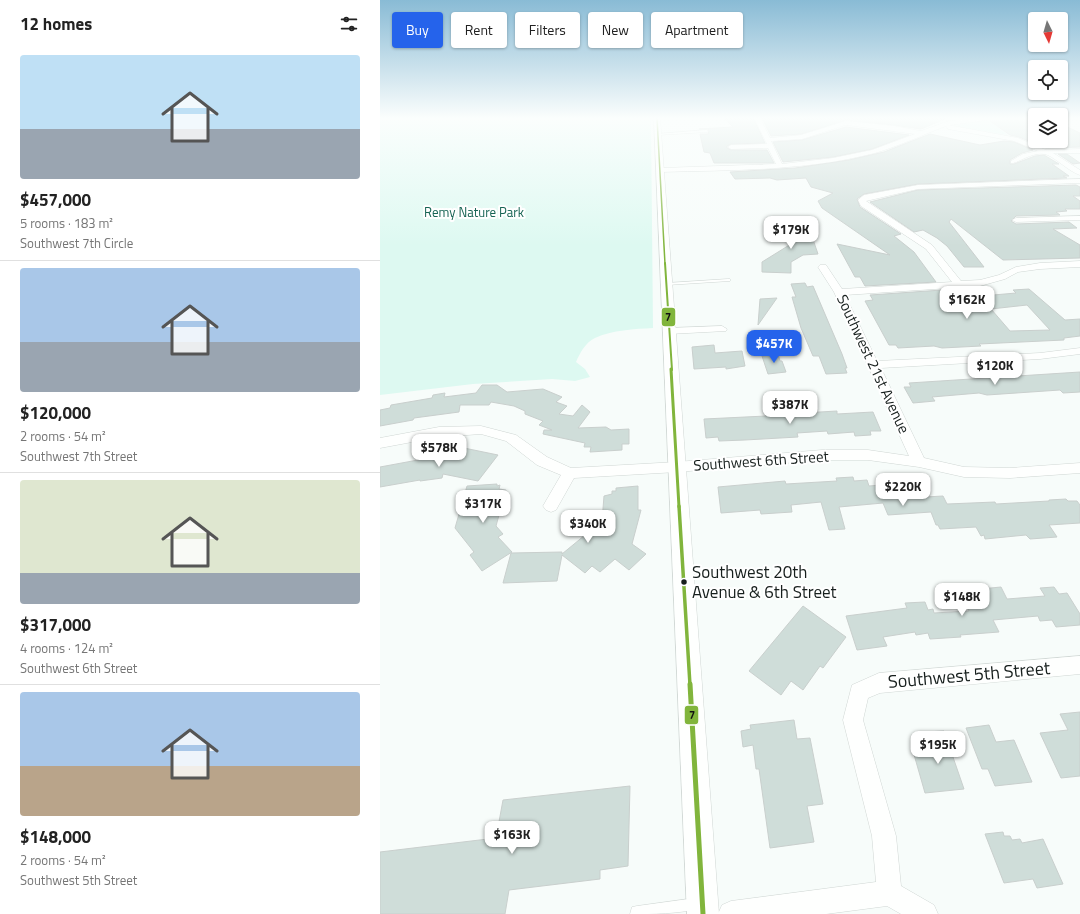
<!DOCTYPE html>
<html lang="en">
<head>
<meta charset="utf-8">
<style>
  :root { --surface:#fff; --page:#f6f6f6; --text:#222; --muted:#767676; --line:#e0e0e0; --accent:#2563eb }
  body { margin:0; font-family:"Titillium Web",sans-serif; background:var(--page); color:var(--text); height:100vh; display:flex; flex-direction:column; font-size:15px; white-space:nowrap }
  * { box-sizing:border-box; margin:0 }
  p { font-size:13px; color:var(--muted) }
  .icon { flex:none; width:22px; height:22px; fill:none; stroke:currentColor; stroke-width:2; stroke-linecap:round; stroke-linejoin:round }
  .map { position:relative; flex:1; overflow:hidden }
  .drawer { display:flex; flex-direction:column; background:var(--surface); width:380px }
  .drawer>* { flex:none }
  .top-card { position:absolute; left:12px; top:12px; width:380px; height:36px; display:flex; gap:8px }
  .needle { width:26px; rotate:175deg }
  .tools { position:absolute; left:648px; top:12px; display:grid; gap:8px }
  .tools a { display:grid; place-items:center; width:40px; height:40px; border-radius:4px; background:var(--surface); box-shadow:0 1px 3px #0004; font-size:20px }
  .price { position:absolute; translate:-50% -34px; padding:0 9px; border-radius:8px; background:#fff; color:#222; font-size:13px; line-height:26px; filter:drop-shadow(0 1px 2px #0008) }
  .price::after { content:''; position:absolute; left:50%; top:24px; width:12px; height:9px; margin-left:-6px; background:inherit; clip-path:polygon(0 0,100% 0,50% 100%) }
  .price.selected { background:var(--accent); color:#fff }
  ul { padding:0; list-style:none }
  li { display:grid; align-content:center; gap:8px; height:212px; padding:0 20px }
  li+li { border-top:1px solid var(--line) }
  li span { display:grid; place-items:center; height:124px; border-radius:4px; color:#555 }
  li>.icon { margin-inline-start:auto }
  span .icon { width:72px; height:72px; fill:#fffc; stroke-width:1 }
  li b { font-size:17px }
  h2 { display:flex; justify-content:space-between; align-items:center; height:48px; padding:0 20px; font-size:17px }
  .chip { padding:0 14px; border-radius:4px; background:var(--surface); box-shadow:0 1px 3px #0004; font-size:14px; line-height:36px }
  .chip.selected { background:var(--accent); color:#fff }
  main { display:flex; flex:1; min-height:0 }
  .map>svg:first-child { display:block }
  .green { fill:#ddf9f1 }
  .building { fill:#cfddd9; stroke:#c9cfcd; fill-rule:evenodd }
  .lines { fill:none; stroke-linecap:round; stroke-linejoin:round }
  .service-casing { stroke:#d0d7d4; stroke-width:1 }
  .minor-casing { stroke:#d0d7d4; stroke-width:1 }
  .tertiary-casing { stroke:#d0d7d4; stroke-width:1 }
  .service { fill:#fefffe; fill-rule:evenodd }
  .minor { fill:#fefffe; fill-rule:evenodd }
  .tertiary { fill:#fefffe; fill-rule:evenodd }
  .bus-1-far4-casing { stroke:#fff; stroke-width:3 }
  .bus-1-far3-casing { stroke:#fff; stroke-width:4 }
  .bus-1-far2-casing { stroke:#fff; stroke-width:6 }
  .bus-1-far1-casing { stroke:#fff; stroke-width:6 }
  .bus-1-casing { stroke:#fff; stroke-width:8 }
  .bus-1-far4 { stroke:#81b53c; stroke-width:1.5 }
  .bus-1-far3 { stroke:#81b53c; stroke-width:2 }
  .bus-1-far2 { stroke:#81b53c; stroke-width:3 }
  .bus-1-far1 { stroke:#81b53c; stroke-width:3.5 }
  .bus-1 { stroke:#81b53c; stroke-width:5 }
  .bus-dot { fill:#171f1d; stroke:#fff; stroke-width:1.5 }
  .labels { text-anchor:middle; stroke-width:4; stroke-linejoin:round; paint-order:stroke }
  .far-park-label { font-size:13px; fill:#176454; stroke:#fff }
  .street-label { font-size:15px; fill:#171f1d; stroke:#fff }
  .near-bus-label { font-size:17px; fill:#171f1d; stroke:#fff; text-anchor:start }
  .near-street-label { font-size:18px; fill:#171f1d; stroke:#fff }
  .line-badge { stroke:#fff; stroke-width:1.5 }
  .pale-badge-label { font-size:11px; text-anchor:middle; font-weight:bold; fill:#111 }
</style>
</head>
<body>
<main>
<section class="drawer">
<h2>12 homes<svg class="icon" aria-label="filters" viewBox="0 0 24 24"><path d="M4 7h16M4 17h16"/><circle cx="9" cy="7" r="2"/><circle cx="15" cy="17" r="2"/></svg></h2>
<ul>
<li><span style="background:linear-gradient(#bfe0f5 60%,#9aa5b1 0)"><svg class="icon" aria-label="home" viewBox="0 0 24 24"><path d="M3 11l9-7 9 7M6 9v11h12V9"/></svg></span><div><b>$457,000</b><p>5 rooms · 183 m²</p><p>Southwest 7th Circle</p></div></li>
<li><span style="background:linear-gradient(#a9c7e8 60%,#9aa5b1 0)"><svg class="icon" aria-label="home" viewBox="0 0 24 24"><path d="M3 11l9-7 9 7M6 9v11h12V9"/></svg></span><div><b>$120,000</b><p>2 rooms · 54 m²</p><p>Southwest 7th Street</p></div></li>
<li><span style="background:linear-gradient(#dfe7d0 75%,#9aa5b1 0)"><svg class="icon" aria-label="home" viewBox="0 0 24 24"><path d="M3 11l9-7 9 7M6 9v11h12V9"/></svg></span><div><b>$317,000</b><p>4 rooms · 124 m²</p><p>Southwest 6th Street</p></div></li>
<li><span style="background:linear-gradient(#a9c7e8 60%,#b9a48a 0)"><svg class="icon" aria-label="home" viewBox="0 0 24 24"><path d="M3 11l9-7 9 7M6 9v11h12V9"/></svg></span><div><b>$148,000</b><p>2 rooms · 54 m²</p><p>Southwest 5th Street</p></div></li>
</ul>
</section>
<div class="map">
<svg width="700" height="914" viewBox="0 0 700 914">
  <rect width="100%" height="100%" fill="#f7fcfa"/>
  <g class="green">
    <path d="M0,118H271L273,328C255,329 232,330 215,338C205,343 200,353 196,362L205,369L210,377L195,381L172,379L93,384L0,395Z"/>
    <path d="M608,120L628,135L575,126L589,122Z"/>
  </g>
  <g class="building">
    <path d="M344,118H373L385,143L351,144L347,146V148L351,150H387L394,163H334L330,153L324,152L320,134H328L329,131L328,129H319L353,127Z"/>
    <path d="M382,118H567L541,129L514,125L466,120L421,134L391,136Z"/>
    <path d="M655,120V141H681V124L700,133V147L666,148L639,137L630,135L610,121Z"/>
    <path d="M466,127L529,135L492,149L453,157L403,162L393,142L422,140Z"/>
    <path d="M550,134L600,145L624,141L634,142L653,150L642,153L630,160V164H634L655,156L664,155L679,164H672L689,176H683L687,178L538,184L484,194L477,199L480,207L521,234L514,236L534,252L556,282L485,286L480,277H475L457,244L510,255L442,208L438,201L453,193L431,187L426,178L397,180L390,178L355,179L350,172L415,168L469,160L504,152Z"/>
    <path d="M678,154H687L700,163L693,164Z"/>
    <path d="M696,185L700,187V196H693L700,201V209H685L687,211L676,212L680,215L636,216L631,221L636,224L689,222L697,228L673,229L700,245V258L623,260L571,219L569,222L604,267H584L567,246L557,238L543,230L534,232L490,202L538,190Z"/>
    <path d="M406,225H428L438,254L423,255L411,262V273L382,272V262L411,244Z"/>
    <path d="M425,283L427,287L433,286L462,354L467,368H465L467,373L446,374L439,356H433L421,328L412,297H416L411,284Z"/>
    <path d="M649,289L685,320L700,319V336L684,338V340L599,344L601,346L562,348L554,346L518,348L516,345H509L485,301L493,300L490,295L562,290L568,299L636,293L633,290ZM647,305L670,330L630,331L611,309Z"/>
    <path d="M397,298L378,325L380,299Z"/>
    <path d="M334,345L335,353L362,351L365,366L346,369V367L314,369L312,347Z"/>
    <path d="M398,354L400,361H402L406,372L388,374L382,356Z"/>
    <path d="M700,372V392L683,393L680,390L607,395L599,393L552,397L555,401L533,403L524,387H531L529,383Z"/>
    <path d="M102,385H117L127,392L163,389L182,397L176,402L187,406L179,414L193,416L202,405L210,412L198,428L226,427L231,430L249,429V444H242V450L210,452L211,447H204L205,443L163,434L164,430H172L159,425L163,421L145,414V411L134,406L111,402L109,405H80L79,412L34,418L33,420L0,426V410L10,408L11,405L52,398L53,395L65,393L64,397L96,393Z"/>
    <path d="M422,409L423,413L457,411V414L493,412L501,431H490L491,435L475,436L474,432L448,434L447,431L417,433L418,437L365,440L339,441L338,437L326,438L324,419L386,416L385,411Z"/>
    <path d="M84,448L118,455L98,481L63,474L62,478L40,481V480L0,487V467L81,452Z"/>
    <path d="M473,477L474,481L487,480L489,486L514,484L516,490L525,489L529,498L563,496L567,504L615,502L616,504L669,501V500L686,499L688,501H697L700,505V523L669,525L677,537L650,539L646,535L605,539L604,535L601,536L596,527L560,529L558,525H556L551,512L508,515L503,503L459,507L465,529L449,530L441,502L411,505L412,512L381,514L380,510L341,513L338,487L405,481L406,484L457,481L456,478Z"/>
    <path d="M117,484V486L120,485L119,489L126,490L116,526L123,534L118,537L132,552L102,571L90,555L94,552L75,528L87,486Z"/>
    <path d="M258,486V510H261L252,544L266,554L249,570L235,559L220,572L212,566L205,573L182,555L177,581L123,583L131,553L182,552V554L222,521L224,496L232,494V491H236V488Z"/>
    <path d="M621,587L627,599L665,596L660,588L674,587L679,594L687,593L700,614V625L676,627L672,620L660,621L658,616L613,620L619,632L580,635L581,637L550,639L548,633L536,635L535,632L503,637L507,646L477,650L466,616L527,608L525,603L545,602L548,610L553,609L554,613L589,611L580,591Z"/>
    <path d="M423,606L466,637L443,668L440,666L423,690L411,681L401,695L369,671Z"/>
    <path d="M700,712V776L681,778L660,733L688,730L680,714Z"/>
    <path d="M414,720L417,739L430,738L443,804L427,806L434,842L390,848L379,769H376L373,745L363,747L361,731L371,729L370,725Z"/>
    <path d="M609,725L616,742L634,740L652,782L615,786L608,769H602L586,728Z"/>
    <path d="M564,731L584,789L545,793L533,751L550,749L545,732Z"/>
    <path d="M250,786L248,866L220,870V879L129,890L125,914H0V852L116,838L123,800Z"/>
    <path d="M623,832L624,836H630L632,840L640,839L642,843L663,839L683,884L657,888L653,879L624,883L605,834Z"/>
  </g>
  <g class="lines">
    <g class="service-casing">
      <g id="service">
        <path d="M327,130L328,132L278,135L277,134Z"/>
        <path d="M348,279H350V281L287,285L285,284L287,283Z"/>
        <path d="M316,898L320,900L322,904L320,908C301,914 271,914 250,914L252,907L257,906Z"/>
      </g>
    </g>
    <g class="minor-casing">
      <g id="minor">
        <path d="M374,118H380L390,138L421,135L466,121L514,126L541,131L569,121L595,118H610L607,120L570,125H568L638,138L666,150L700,149V153H673L700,170V175C689,172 673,155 664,154C651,152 637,164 631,163V161L643,154L658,151L634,141L568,129L566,126C542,135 519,146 495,153C425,171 352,170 281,172L278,170L281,168L396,164L388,148L351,149L348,147L351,145L387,144ZM466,125L535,134L492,150L453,158L402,164L391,141L422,139Z"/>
        <path d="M700,179V183L538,189L486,201L552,245L581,281L600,280L619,275L636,267L660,263L700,261V267L660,269L638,272L625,279L600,286L465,295L497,361L660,353L700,348V354L660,359L501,368L544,458L584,467L630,468L700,463V473L630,478L584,477L539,467L488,460H442L297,472L194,478L176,510L171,512L166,510L163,506L181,475L157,465L126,441L101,434L59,437L0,448V438L59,427L101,426L136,435L167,457L191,468L297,462L442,450H488L529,456L454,292L438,267L440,265H446L462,289L572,282L546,249L481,206L478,200L484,195L538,185Z"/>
        <path d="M700,216V220L636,222L632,220L636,218Z"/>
        <path d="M342,326L347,329L346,331L289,334L284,331L289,328Z"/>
        <path d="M700,656V674L500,693L488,698L483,720L516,836L521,886L554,905L558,914H521L507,906L446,914H338L342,905L351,901L496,882L492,836L463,720L472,685L499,673Z"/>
      </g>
    </g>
    <g class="tertiary-casing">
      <path id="tertiary" d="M274,118H280L339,914H307Z"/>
    </g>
    <use href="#service" class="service"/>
    <use href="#minor" class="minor"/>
    <use href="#tertiary" class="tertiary"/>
    <g class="bus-1-far4-casing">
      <path id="bus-1-far4" d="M277,118L285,264"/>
    </g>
    <g class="bus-1-far3-casing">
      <path id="bus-1-far3" d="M285,263L292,370"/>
    </g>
    <g class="bus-1-far2-casing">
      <path id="bus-1-far2" d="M291,369L299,507"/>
    </g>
    <g class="bus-1-far1-casing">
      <path id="bus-1-far1" d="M299,506L310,685"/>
    </g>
    <g class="bus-1-casing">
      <path id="bus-1" d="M310,684L323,914"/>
    </g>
    <use href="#bus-1-far4" class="bus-1-far4"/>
    <use href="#bus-1-far3" class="bus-1-far3"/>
    <use href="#bus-1-far2" class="bus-1-far2"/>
    <use href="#bus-1-far1" class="bus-1-far1"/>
    <use href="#bus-1" class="bus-1"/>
  </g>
  <linearGradient id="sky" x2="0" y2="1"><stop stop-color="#89bbd5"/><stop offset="0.48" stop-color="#fbfefd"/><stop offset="1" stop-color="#fbfefd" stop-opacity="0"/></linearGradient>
  <rect width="700" height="246" fill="url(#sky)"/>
  <circle class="bus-dot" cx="304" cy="582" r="3.5"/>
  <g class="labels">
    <g class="far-park-label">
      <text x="94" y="217">Remy Nature Park</text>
    </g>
    <g class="street-label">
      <text transform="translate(493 364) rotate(65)" y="5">Southwest 21st Avenue</text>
      <text transform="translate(381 461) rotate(-4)" y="5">Southwest 6th Street</text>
    </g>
    <g class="near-bus-label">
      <text x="312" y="578">Southwest 20th<tspan x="312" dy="20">Avenue &amp; 6th Street</tspan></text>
    </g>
    <g class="near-street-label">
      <text transform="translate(589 675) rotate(-5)" y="6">Southwest 5th Street</text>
    </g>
  </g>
  <g class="line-badge">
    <rect x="281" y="307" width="15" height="20" rx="4" fill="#81b53c"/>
    <rect x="304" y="705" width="15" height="20" rx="4" fill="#81b53c"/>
  </g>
  <g class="pale-badge-label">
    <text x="288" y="321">7</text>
    <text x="312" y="719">7</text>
  </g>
</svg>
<div class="tools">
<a><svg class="needle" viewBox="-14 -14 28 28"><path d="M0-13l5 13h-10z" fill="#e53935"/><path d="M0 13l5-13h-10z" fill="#767676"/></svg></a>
<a><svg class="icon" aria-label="locate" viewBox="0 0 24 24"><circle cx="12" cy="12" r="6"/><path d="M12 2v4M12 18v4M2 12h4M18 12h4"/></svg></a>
<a><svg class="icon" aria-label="layers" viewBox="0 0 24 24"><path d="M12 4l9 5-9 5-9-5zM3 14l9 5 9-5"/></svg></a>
</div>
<b class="price" style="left:411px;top:250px">$179K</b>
<b class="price" style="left:587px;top:320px">$162K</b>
<b class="price selected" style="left:394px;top:364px">$457K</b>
<b class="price" style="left:615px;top:386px">$120K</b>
<b class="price" style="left:410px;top:425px">$387K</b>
<b class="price" style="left:59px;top:468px">$578K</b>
<b class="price" style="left:523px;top:507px">$220K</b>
<b class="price" style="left:103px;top:524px">$317K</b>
<b class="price" style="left:208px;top:544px">$340K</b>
<b class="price" style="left:582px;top:617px">$148K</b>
<b class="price" style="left:558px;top:765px">$195K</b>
<b class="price" style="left:132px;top:855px">$163K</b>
<div class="top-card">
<a class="chip selected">Buy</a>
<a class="chip">Rent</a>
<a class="chip">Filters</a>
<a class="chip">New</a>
<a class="chip">Apartment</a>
</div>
</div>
</main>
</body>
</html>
